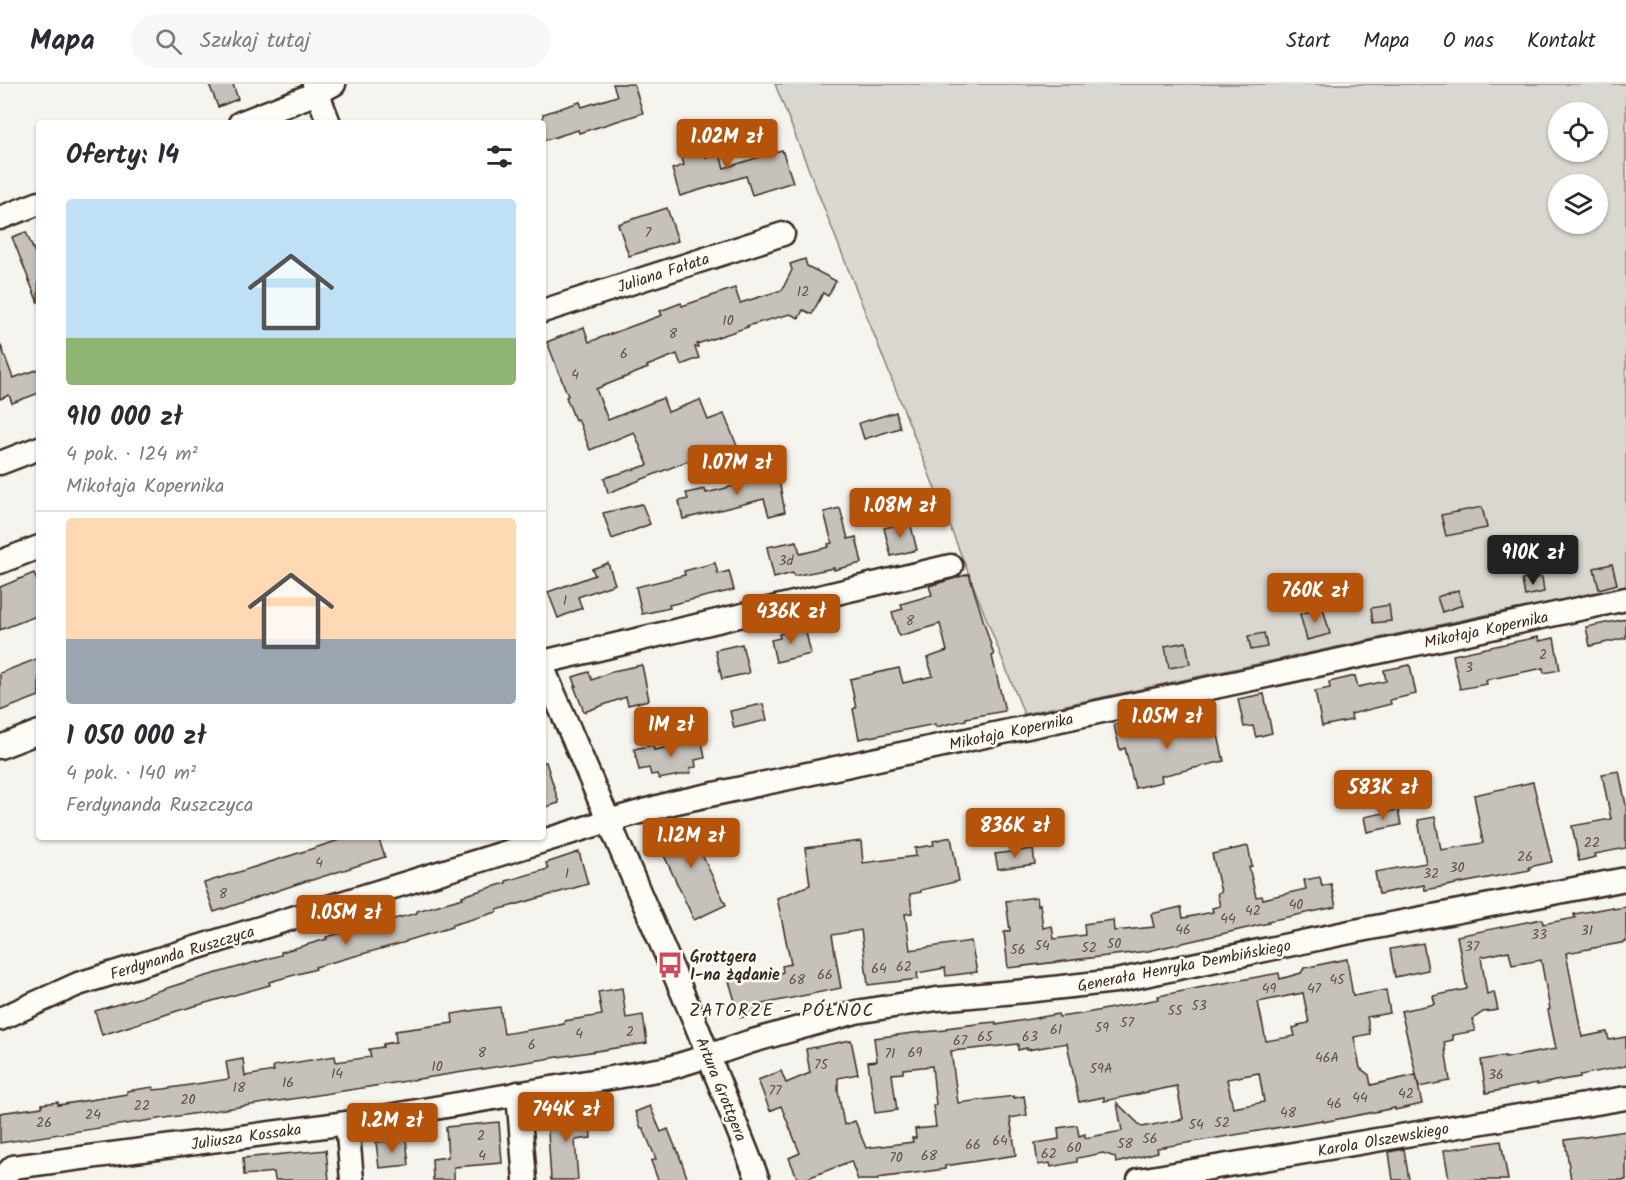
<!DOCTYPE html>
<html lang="pl">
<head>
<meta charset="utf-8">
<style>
  :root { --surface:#fff; --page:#f7f7f7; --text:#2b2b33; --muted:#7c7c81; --line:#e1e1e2; --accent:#b45309 }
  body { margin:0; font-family:Kalam,sans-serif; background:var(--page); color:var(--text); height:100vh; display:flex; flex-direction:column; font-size:22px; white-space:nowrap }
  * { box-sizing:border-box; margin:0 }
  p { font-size:20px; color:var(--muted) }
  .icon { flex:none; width:33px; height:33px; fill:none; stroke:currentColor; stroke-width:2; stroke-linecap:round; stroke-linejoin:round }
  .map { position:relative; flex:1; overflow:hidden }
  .details { position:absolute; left:36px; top:36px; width:510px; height:720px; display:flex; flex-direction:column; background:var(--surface); border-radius:6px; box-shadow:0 2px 4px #0004 }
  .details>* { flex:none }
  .fabs { position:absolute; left:1548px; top:18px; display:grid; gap:12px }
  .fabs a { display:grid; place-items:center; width:60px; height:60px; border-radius:50%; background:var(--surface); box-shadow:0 2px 4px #0004; font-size:30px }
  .price { position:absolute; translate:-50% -51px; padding:0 14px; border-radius:6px; background:var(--accent); color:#fff; font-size:20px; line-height:39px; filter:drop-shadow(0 2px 3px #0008) }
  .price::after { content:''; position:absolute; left:50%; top:36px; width:18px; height:14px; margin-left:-9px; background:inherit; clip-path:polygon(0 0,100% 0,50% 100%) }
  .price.current { background:#222; color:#fff }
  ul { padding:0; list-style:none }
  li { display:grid; align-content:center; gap:12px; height:318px; padding:0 30px }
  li+li { border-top:2px solid var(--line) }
  li span { display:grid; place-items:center; height:186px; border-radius:6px; color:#555 }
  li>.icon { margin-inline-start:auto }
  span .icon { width:108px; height:108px; fill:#fffc; stroke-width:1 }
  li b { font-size:26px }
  h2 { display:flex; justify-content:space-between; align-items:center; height:72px; padding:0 30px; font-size:26px }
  header { display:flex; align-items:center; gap:36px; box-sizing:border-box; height:84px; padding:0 30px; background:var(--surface); border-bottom:2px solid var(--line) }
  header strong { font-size:28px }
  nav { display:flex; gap:33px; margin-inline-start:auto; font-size:21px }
  .search { width:420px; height:54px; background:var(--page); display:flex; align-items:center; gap:15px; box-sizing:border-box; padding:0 21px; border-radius:33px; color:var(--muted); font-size:22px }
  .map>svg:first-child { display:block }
  .green { fill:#dad6d0; stroke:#8a8077; stroke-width:1.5; fill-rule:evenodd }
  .building { fill:#c7c1bb; stroke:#3b2a1e; stroke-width:1.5; fill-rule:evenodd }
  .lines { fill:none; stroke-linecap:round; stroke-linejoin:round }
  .minor-casing { stroke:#3b2a1e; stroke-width:27 }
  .minor { stroke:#fdfcf7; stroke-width:22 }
  .labels { text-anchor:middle; stroke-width:5; stroke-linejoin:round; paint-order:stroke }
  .number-label { font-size:14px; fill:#5e5045 }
  .street-label { font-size:16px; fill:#3b2a1e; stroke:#fdfcf7 }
  .poi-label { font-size:16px; font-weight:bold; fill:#3b2a1e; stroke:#fdfcf7; text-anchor:start }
  .neighbourhood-label { font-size:18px; letter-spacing:1.5px; fill:#3b2a1e; stroke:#fdfcf7 }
</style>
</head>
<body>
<header>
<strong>Mapa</strong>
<div class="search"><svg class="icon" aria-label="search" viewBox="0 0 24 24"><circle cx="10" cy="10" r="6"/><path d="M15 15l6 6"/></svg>Szukaj tutaj</div>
<nav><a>Start</a><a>Mapa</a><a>O nas</a><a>Kontakt</a></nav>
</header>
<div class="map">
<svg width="1626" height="1096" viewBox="0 0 1626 1096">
  <rect width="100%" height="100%" fill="#f5f4ee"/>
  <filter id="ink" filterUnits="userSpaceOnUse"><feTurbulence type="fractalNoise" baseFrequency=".0167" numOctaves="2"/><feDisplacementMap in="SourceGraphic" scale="12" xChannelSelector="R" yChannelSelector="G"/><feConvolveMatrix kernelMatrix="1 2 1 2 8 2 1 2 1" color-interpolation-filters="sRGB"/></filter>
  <g filter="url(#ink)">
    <path class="green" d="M775,0H1626V506L1490,530L1024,630ZM1558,28H1598V68H1558ZM1558,100H1598V140H1558Z"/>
    <g class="building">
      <path d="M209,0H233L238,15L218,23Z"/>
      <path d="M613,0H634L643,29L579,49L578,46L543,57V30L580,18L582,23L617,12Z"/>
      <path d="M699,50L706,74L720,70L724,84L782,66L793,98L752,111L746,92L680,112L672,85L684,81L677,56Z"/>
      <path d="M667,124L678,157L629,172L618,140Z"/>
      <path d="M26,148L39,179L38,219L12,153Z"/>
      <path d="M805,175L807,182L836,197L828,212L823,209L812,230L803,226L799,234L790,230L747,242L748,243L697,260L698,263H695L699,274L681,281L677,270L647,282L648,284L596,305L608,336L663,314L668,328L700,316L708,336L724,330L737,362L706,373L705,370L608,409L604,394L648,381L634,348L590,366L578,335L575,336L566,313L568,312L547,258L584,243L589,258L662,231L660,227L681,219L682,222L735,204L740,219L782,206L792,186L790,180Z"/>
      <path d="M1,262L13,294L39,285V309L12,319L9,311L0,315V263Z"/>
      <path d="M896,328L900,344L864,355L859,339Z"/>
      <path d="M759,386L764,389L777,386L785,428L769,432L764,415L683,435L679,417L688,415L686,409L705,405L706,409L738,401L737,396L749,393L753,387Z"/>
      <path d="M642,420L650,440L612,455L603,429Z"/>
      <path d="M1482,423L1487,444L1446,452L1441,431Z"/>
      <path d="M840,424L848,455L856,453L862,479L834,486V484L794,492L793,489L774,494L767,463L797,457L800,470L829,463L828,460L832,459L824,428Z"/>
      <path d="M910,438L917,466L891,472L884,444Z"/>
      <path d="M608,479L615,500L578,513L582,524L558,534L548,508L595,491L592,485Z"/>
      <path d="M715,479L718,490L729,487L734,506L669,521L670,524L642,530L636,503L685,491L684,487Z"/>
      <path d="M1612,480L1617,500L1599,505L1594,484Z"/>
      <path d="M34,489L39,502V531L0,546V503Z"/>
      <path d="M969,490L994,571L992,572L1005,627L966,634V636L936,643L935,640L859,655L853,625L856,624L850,595L899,584L903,599L933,592L927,574L947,567L940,540L899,552L892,528L903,525L901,520L932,511L929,502Z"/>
      <path d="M1542,493L1544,508L1525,512L1522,496Z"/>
      <path d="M1458,506L1463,521L1442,528L1437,513Z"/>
      <path d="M1389,521L1391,537L1373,539L1371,524Z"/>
      <path d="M1323,524L1330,550L1307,556L1300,530Z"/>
      <path d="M1626,535V554L1590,562L1586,543Z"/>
      <path d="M805,544L811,570L776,578L771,556L780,554L779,550Z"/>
      <path d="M1264,549L1267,563L1251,566L1248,552Z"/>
      <path d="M1538,553L1539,557L1554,554L1560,586L1544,589L1543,584L1486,596L1487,600L1460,605L1453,571Z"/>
      <path d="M1186,558L1190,580L1169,584L1165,562Z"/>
      <path d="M742,560L749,589L722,595L715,566Z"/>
      <path d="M39,574V612L0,627V589Z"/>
      <path d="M642,581L649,616L628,621L626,613L584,628L574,602H576L573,593L589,588L592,596L613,587Z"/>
      <path d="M1410,581L1416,610L1390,616L1391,620L1351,630L1352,636L1322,642L1315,607L1330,604L1329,598L1355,592L1358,603L1386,597L1384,586Z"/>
      <path d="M1264,610L1272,649L1256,653L1253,642L1244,643L1238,615Z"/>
      <path d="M763,620L767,636L734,644L730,627Z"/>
      <path d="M1147,634L1152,653L1215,638L1224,677L1161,692L1162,698L1135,704L1125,664L1120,666L1114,641Z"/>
      <path d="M701,652L705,674L695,676L696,683L690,684L691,689L659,695L657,690L651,691L649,684L639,686L634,665L653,661L654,666L684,660L682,655Z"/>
      <path d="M543,678H546L559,719L543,724Z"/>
      <path d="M1619,687L1626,721V764L1595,770L1596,773L1579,777L1572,742L1611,735L1602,690Z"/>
      <path d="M1533,698L1552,778L1529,783L1530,786L1425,806L1424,801L1379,810L1375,788L1426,779L1418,736L1435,733L1441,766L1483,759L1474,711Z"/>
      <path d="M1398,726L1401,741L1367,748L1364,733Z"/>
      <path d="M691,735L707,769L702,771L726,821L694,836L655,752Z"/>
      <path d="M349,753H378L385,773L309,797V796L214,828L204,799Z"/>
      <path d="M951,753L959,797L921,806V808L910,810L912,829L905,830L910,866L971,857L977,888L946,892L945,884L917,889L918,895L868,901L861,846L832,851L841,904L762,920L764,926L740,934L729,897L753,889L755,897L783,888L782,882L791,880L777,814L810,801L805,764L861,757L863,779L916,772L915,764L934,761L933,757Z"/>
      <path d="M1248,762L1252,782L1249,783L1256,813L1262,812L1263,815L1306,805L1304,796L1320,793L1322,802L1331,800L1336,823L1268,837L1269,839L1148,867L1008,884L1004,848L1010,847L1006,817L1037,813L1038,821L1040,820L1043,844L1052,842L1054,855L1085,851L1084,840L1113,836L1114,847L1154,843L1151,830L1181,823L1183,834L1213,828L1212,824L1220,822L1217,809L1221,808L1212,770Z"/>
      <path d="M1033,765L1035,780L998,785L995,770Z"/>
      <path d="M579,768L588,800L497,826V828L452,841V843L406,857V858L315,883L316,885L269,898L270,901L177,927L102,951L95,927L142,913V912L189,897L281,871V868L327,855L326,853L417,829V827L463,814L462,812L506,799V797L548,785L546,779Z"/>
      <path d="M1613,823V825L1626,823V858L1566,869L1582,953L1607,948L1609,956L1626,953V982L1580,991V993L1555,997L1537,1001V999L1486,1009L1481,976L1505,972V974L1556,965L1548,926L1550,925L1541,876L1512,881L1509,867L1481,873L1487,910L1494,908L1498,926L1483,928L1473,935L1475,947L1452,951L1453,956L1444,958L1450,997L1419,1003L1401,927L1435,920L1433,912L1467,905L1457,852L1542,835L1543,840L1575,834L1574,830Z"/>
      <path d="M1423,859L1428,886L1395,893L1390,865Z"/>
      <path d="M1347,875L1353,912L1386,906L1390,929L1367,933L1370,950L1354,953L1360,984L1369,991L1371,1001L1416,991L1422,1020L1395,1026V1024L1323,1038V1036L1157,1064L1158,1068L1116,1079L1115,1073L1103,1069L1077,1074V1078L1051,1083L1050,1079L1038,1081L1035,1059L1059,1055L1058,1044L1077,1041L1079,1052L1085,1050V1054L1122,1047L1117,1019L1142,1043L1183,1035L1177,1002L1104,1017V1013L1079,1018L1067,959L1027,966V964L1018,966V960L973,965L951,967L958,1019L1014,1012V1014L1024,1012L1027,1031L1010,1034L1016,1071L945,1082V1085L878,1094V1096H858L851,1077L803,1096H798L789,1074L800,1069L781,1022L770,1027L758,996L781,987L786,999L810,989L806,965L851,956L858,990L838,994V1007L844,1041L855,1037L866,1064L913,1058L912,1054H916L915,1045L936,1043L933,1021H936L932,982L903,985V989L892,990L897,1026L875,1029L868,978L877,977L874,954L913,949L946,946V944L984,939L996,938V941L1058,930L1059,933L1081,930L1159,915L1158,912L1208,902L1279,889L1280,895L1301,889L1304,884ZM1303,909L1309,939L1298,941L1299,942L1293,944L1295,952L1266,957L1258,918ZM1259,989L1264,1018L1233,1024L1227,995Z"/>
      <path d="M622,904L626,934L643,931L647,959L305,1013L0,1059V1029L42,1023V1020L58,1018V1021L127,1010V1007L153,1003V1006L164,1005L229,995L226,978L243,975L245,992L274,987L273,982L335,972L336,978L371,973L369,965L383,963V960L396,958L395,947L453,939L452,930L476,926L500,923L504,950L564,940V937L602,931L598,908Z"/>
      <path d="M650,1022L661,1048L668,1045L676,1065H677L688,1096H658L651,1077L656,1075L643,1044H641L635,1028Z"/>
      <path d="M579,1028V1030L589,1029L591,1054L575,1056L578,1096H551L547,1032Z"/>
      <path d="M499,1038L502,1079L454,1083V1096H433L432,1075L448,1073L446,1043Z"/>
      <path d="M1626,1047V1096H1571L1565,1056Z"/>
      <path d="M406,1055L409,1081L379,1084L376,1058Z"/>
      <path d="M1501,1057L1508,1096H1449L1444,1066Z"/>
      <path d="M1404,1065L1409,1096H1393L1389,1068Z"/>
      <path d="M326,1066L329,1096H275L274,1088L244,1091L243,1074Z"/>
    </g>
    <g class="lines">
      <g class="minor-casing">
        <g id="minor">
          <path d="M314,0L329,39"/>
          <path d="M240,39L317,9L334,0"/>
          <path d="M0,134L39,119"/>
          <path d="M543,227L783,150"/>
          <path d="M0,379L39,364"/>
          <path d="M0,478L39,463"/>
          <path d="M543,578L951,482"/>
          <path d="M543,584L695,938L758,1096"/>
          <path d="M0,663L39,648"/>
          <path d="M0,935L78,900L608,737L672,719L1626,515"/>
          <path d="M518,1009L525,1096"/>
          <path d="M347,1039L352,1096"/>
          <path d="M0,1096L13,1083L347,1039L669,984L708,972L749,958L856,928L937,915L1026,907L1116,897L1355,847L1626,795"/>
          <path d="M1139,1096L1626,1014"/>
        </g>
      </g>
      <use href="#minor" class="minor"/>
    </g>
  </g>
  <defs>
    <g id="bus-bare" transform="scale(2.07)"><path d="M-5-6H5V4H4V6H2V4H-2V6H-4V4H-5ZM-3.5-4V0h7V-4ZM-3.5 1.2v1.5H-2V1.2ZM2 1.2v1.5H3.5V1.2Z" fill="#d1495b" stroke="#fdfcf7" stroke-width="2.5" paint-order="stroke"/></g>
  </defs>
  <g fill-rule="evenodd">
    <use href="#bus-bare" x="670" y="881"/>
  </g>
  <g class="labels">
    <g class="number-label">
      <text x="648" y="153">7</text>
      <text x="803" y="212">12</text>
      <text x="728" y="241">10</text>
      <text x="673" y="254">8</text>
      <text x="624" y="274">6</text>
      <text x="575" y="295">4</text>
      <text x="786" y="481">3d</text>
      <text x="565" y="521">1</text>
      <text x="910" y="541">8</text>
      <text x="1543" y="575">2</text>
      <text x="1469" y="588">3</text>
      <text x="1592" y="763">22</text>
      <text x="1525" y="777">26</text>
      <text x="319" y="783">4</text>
      <text x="1457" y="788">30</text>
      <text x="567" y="794">1</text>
      <text x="1431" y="794">32</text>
      <text x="223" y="814">8</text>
      <text x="1296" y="825">40</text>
      <text x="1253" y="831">42</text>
      <text x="1228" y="839">44</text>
      <text x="1183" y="850">46</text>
      <text x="1587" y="851">31</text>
      <text x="1539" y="855">33</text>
      <text x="1114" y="864">50</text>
      <text x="1042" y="866">54</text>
      <text x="1472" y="867">37</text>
      <text x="1089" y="868">52</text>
      <text x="1018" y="870">56</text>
      <text x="904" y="887">62</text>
      <text x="879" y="889">64</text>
      <text x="825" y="895">66</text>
      <text x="797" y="900">68</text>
      <text x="1337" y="900">45</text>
      <text x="1269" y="909">49</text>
      <text x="1314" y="909">47</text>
      <text x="1199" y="926">53</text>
      <text x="1175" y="931">55</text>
      <text x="1127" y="943">57</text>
      <text x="1102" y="948">59</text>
      <text x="1056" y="950">61</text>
      <text x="630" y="952">2</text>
      <text x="579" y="954">4</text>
      <text x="985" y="957">65</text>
      <text x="1030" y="957">63</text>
      <text x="960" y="961">67</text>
      <text x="532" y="965">6</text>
      <text x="482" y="973">8</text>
      <text x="915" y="973">69</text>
      <text x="890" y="974">71</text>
      <text x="1327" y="978">46A</text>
      <text x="821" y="985">75</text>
      <text x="437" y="987">10</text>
      <text x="1101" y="989">59A</text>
      <text x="337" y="994">14</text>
      <text x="1496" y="995">36</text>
      <text x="288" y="1003">16</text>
      <text x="239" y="1008">18</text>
      <text x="775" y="1011">77</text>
      <text x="1406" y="1014">42</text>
      <text x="1360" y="1018">44</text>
      <text x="188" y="1020">20</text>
      <text x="1334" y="1024">46</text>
      <text x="142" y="1026">22</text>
      <text x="1288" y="1033">48</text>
      <text x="93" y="1035">24</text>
      <text x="44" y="1043">26</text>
      <text x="1222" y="1043">52</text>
      <text x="1196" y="1045">54</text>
      <text x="481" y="1056">2</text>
      <text x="1150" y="1059">56</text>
      <text x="1000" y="1061">64</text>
      <text x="1125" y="1064">58</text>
      <text x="973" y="1065">66</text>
      <text x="1074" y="1068">60</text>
      <text x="1049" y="1074">62</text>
      <text x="482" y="1076">4</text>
      <text x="929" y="1076">68</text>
      <text x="896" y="1078">70</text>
    </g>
    <g class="street-label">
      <text transform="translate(663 188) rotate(-18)" y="6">Juliana Fałata</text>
      <text transform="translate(1486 545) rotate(-12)" y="6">Mikołaja Kopernika</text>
      <text transform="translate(1011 647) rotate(-12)" y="6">Mikołaja Kopernika</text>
      <text transform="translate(182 868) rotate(-17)" y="6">Ferdynanda Ruszczyca</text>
      <text transform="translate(1184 881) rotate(-11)" y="6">Generała Henryka Dembińskiego</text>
      <text transform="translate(722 1005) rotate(68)" y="6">Artura Grottgera</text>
      <text transform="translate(246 1052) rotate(-8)" y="6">Juliusza Kossaka</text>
      <text transform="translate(1383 1055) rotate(-10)" y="6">Karola Olszewskiego</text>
    </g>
    <g class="poi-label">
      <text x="690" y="878">Grottgera<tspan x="690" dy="18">I-na żądanie</tspan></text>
    </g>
    <g class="neighbourhood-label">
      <text x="782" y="932">ZATORZE - PÓŁNOC</text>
    </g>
  </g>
</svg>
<div class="fabs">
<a><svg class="icon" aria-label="locate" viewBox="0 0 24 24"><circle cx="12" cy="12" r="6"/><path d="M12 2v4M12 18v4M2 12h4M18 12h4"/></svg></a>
<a><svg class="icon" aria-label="layers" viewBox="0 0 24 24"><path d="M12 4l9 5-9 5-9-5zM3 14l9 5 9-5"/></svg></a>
</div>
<b class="price" style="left:727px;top:86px">1.02M zł</b>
<b class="price" style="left:737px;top:412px">1.07M zł</b>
<b class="price" style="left:900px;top:455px">1.08M zł</b>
<b class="price current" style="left:1533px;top:502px">910K zł</b>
<b class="price" style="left:1315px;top:540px">760K zł</b>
<b class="price" style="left:791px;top:561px">436K zł</b>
<b class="price" style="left:1167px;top:666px">1.05M zł</b>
<b class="price" style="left:671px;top:674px">1M zł</b>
<b class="price" style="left:1383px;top:737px">583K zł</b>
<b class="price" style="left:1015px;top:775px">836K zł</b>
<b class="price" style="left:691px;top:785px">1.12M zł</b>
<b class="price" style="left:346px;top:862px">1.05M zł</b>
<b class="price" style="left:566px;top:1059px">744K zł</b>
<b class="price" style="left:392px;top:1070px">1.2M zł</b>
<section class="details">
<h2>Oferty: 14<svg class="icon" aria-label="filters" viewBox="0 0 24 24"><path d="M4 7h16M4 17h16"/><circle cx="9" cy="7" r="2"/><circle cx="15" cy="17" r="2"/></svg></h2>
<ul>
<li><span style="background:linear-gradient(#bfe0f5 75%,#8fb573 0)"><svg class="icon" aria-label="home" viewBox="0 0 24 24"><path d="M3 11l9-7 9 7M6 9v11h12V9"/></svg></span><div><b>910 000 zł</b><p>4 pok. · 124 m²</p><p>Mikołaja Kopernika</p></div></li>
<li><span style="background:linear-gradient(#ffd9b3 65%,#9aa5b1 0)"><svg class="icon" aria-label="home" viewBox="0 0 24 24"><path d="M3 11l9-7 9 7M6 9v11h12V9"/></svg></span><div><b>1 050 000 zł</b><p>4 pok. · 140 m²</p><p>Ferdynanda Ruszczyca</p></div></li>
</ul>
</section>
</div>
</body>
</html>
